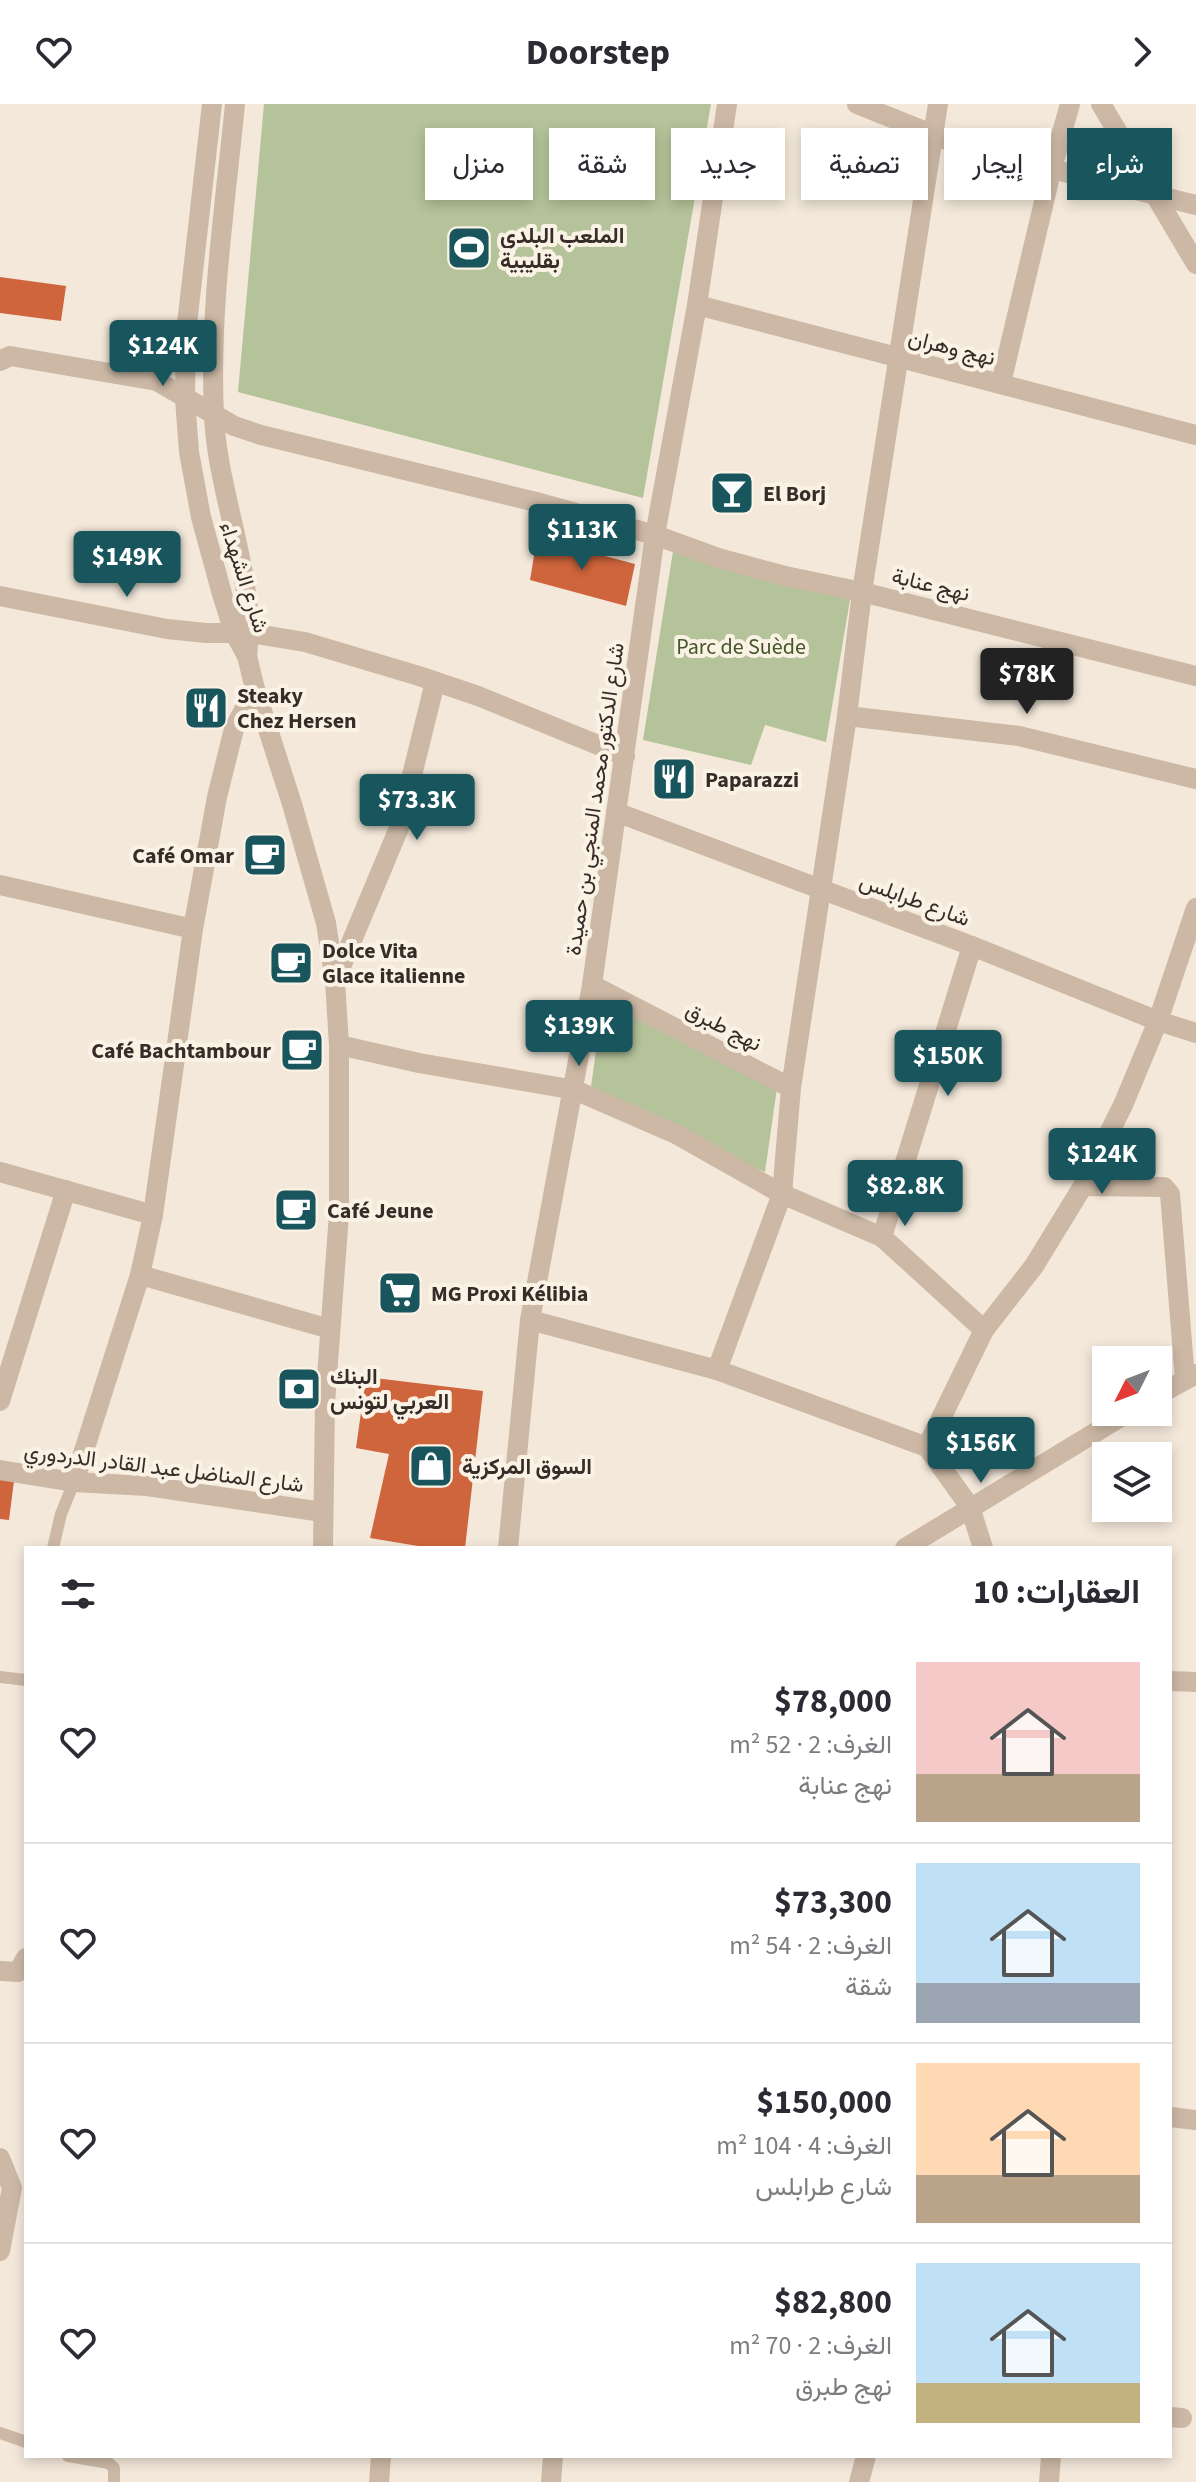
<!DOCTYPE html>
<html lang="ar">
<head>
<meta charset="utf-8">
<style>
  :root { --surface:#fff; --page:#f2f2f3; --text:#2b2b33; --muted:#7c7c81; --line:#e1e1e2; --accent:#19555c }
  body { margin:0; font-family:"Source Sans 3",Vazirmatn,sans-serif; background:var(--page); color:var(--text); direction:rtl; height:100vh; display:flex; flex-direction:column; font-size:30px; white-space:nowrap }
  * { box-sizing:border-box; margin:0 }
  p { font-size:26px; color:var(--muted) }
  .icon { flex:none; width:44px; height:44px; fill:none; stroke:currentColor; stroke-width:2; stroke-linecap:round; stroke-linejoin:round }
  .map { position:relative; flex:1; overflow:hidden; direction:ltr }
  .drawer { position:absolute; left:24px; top:1442px; width:1148px; height:912px; display:flex; flex-direction:column; background:var(--surface); border-radius:0px; box-shadow:0 4px 12px #0003; direction:rtl }
  .drawer>* { flex:none }
  .banner { position:absolute; left:24px; top:24px; width:1148px; height:72px; direction:rtl; display:flex; gap:16px }
  .needle { width:52px; rotate:228deg }
  .controls { position:absolute; left:1092px; top:1242px; display:grid; gap:16px }
  .controls a { display:grid; place-items:center; width:80px; height:80px; border-radius:0px; background:var(--surface); box-shadow:0 4px 12px #0003; font-size:40px }
  .price { position:absolute; translate:-50% -68px; padding:0 18px; border-radius:8px; background:var(--accent); color:#fff; font-size:26px; line-height:52px; filter:drop-shadow(0 2px 4px #0008) }
  .price::after { content:''; position:absolute; left:50%; top:48px; width:24px; height:18px; margin-left:-12px; background:inherit; clip-path:polygon(0 0,100% 0,50% 100%) }
  .price.active { background:#222; color:#fff }
  ul { padding:0; list-style:none }
  li { display:flex; align-items:center; gap:24px; height:200px; padding:0 32px }
  li+li { border-top:2px solid var(--line) }
  li span { display:grid; place-items:center; flex:none; width:224px; height:160px; border-radius:0px; color:#555 }
  li>.icon { margin-inline-start:auto }
  span .icon { width:96px; height:96px; fill:#fffc; stroke-width:1 }
  li b { font-size:34px }
  h2 { display:flex; justify-content:space-between; align-items:center; height:96px; padding:0 32px; font-size:34px }
  .pill { padding:0 28px; border-radius:0px; background:var(--surface); box-shadow:0 4px 12px #0003; font-size:28px; line-height:72px }
  .pill.active { background:var(--accent); color:#fff }
  header { display:flex; justify-content:space-between; align-items:center; height:104px; padding:0 32px; background:var(--surface); font-size:36px; font-weight:700 }
  .map>svg:first-child { display:block }
  .green { fill:#b4c399 }
  .building { fill:#cf653c }
  .lines { fill:none; stroke-linecap:round; stroke-linejoin:round }
  .service { stroke:#ccb8a5; stroke-width:12 }
  .minor { stroke:#ccb8a5; stroke-width:20 }
  .tertiary { stroke:#ccb8a5; stroke-width:20 }
  .labels { text-anchor:middle; stroke-width:8; stroke-linejoin:round; paint-order:stroke }
  .poi-label { font-size:22px; font-weight:bold; fill:#372c27; stroke:#fbf2e6; text-anchor:start }
  .street-label { font-size:22px; fill:#372c27; stroke:#fbf2e6 }
  .park-label { font-size:22px; fill:#455729; stroke:#fbf2e6 }
</style>
</head>
<body>
<header><svg class="icon" aria-label="forward" viewBox="0 0 24 24"><path d="M9 5l7 7-7 7"/></svg>Doorstep<svg class="icon" aria-label="heart" viewBox="0 0 24 24"><path d="M12 20l-8-8c-3-5 5-10 8-4 3-6 11-1 8 4z"/></svg></header>
<div class="map">
<svg width="1196" height="2378" viewBox="0 0 1196 2378">
  <rect width="100%" height="100%" fill="#f3e8da"/>
  <g class="green">
    <path d="M264,0H711L643,394L238,288Z"/>
    <path d="M674,441L852,484L826,638L765,621L751,661L643,636Z"/>
    <path d="M604,889L779,970L765,1068L590,990Z"/>
  </g>
  <g class="building">
    <path d="M0,173L66,182L61,217L0,209Z"/>
    <path d="M537,434L635,460L626,502L530,476Z"/>
    <path d="M366,1273L483,1287L465,1444H430L370,1434L389,1350L356,1344Z"/>
    <path d="M0,1368L15,1369L9,1416L0,1415Z"/>
  </g>
  <g class="lines">
    <g class="service">
      <path d="M53,1444L61,1410L74,1378"/>
      <path d="M0,1573L26,1576"/>
      <path d="M0,2329L26,2338"/>
      <path d="M68,2352L109,2359L114,2364V2378"/>
    </g>
    <g class="minor">
      <path d="M857,0L964,43L1196,101"/>
      <path d="M1101,0L1196,160"/>
      <path d="M697,201L1196,331"/>
      <path d="M0,257L10,252L157,277L234,322L261,331L536,398L655,431L718,454L785,472L862,488L1196,572"/>
      <path d="M1001,279L1052,64L1070,0"/>
      <path d="M250,529L305,538L419,572L478,592L625,652"/>
      <path d="M847,612L1019,632L1196,675"/>
      <path d="M616,708L972,842L1158,917L1196,929"/>
      <path d="M0,781L193,825"/>
      <path d="M335,877L399,724L435,578"/>
      <path d="M592,881L791,984"/>
      <path d="M339,941L419,959L575,986L676,1030L782,1090L882,1133L984,1226"/>
      <path d="M0,1068L153,1111"/>
      <path d="M1083,1082L1164,1083L1170,1090L1185,1275"/>
      <path d="M882,1133L972,842"/>
      <path d="M140,1171L330,1225"/>
      <path d="M530,1216L717,1266L927,1343L970,1403L983,1444"/>
      <path d="M717,1266L782,1090L791,984L847,612L862,488L938,0"/>
      <path d="M0,1297L66,1086"/>
      <path d="M927,1343L984,1226L1034,1162L1083,1082L1123,1001L1158,917L1196,804"/>
      <path d="M74,1378L140,1171L153,1111L193,825L217,693L234,625L255,585"/>
      <path d="M1170,1577L1196,1578"/>
      <path d="M0,1867L18,1868L26,1854"/>
      <path d="M1170,2013L1196,2016"/>
      <path d="M0,2054L12,2084L0,2147"/>
      <path d="M1170,2313L1182,2314"/>
      <path d="M859,2378L866,2352"/>
      <path d="M1049,2378L1051,2352"/>
    </g>
    <g class="tertiary">
      <path d="M212,0L186,229L185,295L189,348L201,413L222,490L234,528L247,552L255,585L292,700L326,819L335,877L339,941V1110L325,1299L323,1444"/>
      <path d="M235,0C225,103 209,207 214,311C217,390 257,474 247,552"/>
      <path d="M0,492L167,525L206,529H246"/>
      <path d="M1158,1291L1196,1270"/>
      <path d="M0,1366L74,1378L147,1382L322,1408"/>
      <path d="M508,1444L530,1216L592,881L655,431L697,201L727,0"/>
      <path d="M905,1444L1129,1308"/>
      <path d="M379,2378L381,2352"/>
      <path d="M551,2378L553,2352"/>
    </g>
  </g>
  <defs>
    <g id="stadium-square" transform="scale(2.3)"><rect x="-9" y="-9" width="18" height="18" rx="4" fill="#19555c" stroke="#fbf2e6"/><path d="M0-5a6.5 5 0 1 0 0 10a6.5 5 0 1 0 0-10ZM-3.5-1.8h7v3.6h-7Z" fill="#fff"/></g>
    <g id="bar-square" transform="scale(2.3)"><rect x="-9" y="-9" width="18" height="18" rx="4" fill="#19555c" stroke="#fbf2e6"/><path d="M-6-5H6L.8 .8V4.5H3.5V6h-7V4.5H-.8V.8Z" fill="#fff"/></g>
    <g id="restaurant-square" transform="scale(2.3)"><rect x="-9" y="-9" width="18" height="18" rx="4" fill="#19555c" stroke="#fbf2e6"/><path d="M-5-6h1v4h1v-4h1v4h1v-4h1v5L-1.5 .5V6h-2V.5L-5-1ZM5-6V6H3V1.5H1.5Q1.5-4 5-6Z" fill="#fff"/></g>
    <g id="cafe-square" transform="scale(2.3)"><rect x="-9" y="-9" width="18" height="18" rx="4" fill="#19555c" stroke="#fbf2e6"/><path d="M-5.5-4.5H6V0H3Q3 3.5 0 3.5H-2.5Q-5.5 3.5-5.5 0ZM3-3.2v2h1.7v-2ZM-6 4.5H4V6H-6Z" fill="#fff"/></g>
    <g id="supermarket-square" transform="scale(2.3)"><rect x="-9" y="-9" width="18" height="18" rx="4" fill="#19555c" stroke="#fbf2e6"/><path d="M-6-5.5h2.5l.6 2H6L4.5 2H-2.5L-4.4-4H-6ZM-1.5 3.2a1.3 1.3 0 1 0 .1 0ZM3 3.2a1.3 1.3 0 1 0 .1 0Z" fill="#fff"/></g>
    <g id="bank-square" transform="scale(2.3)"><rect x="-9" y="-9" width="18" height="18" rx="4" fill="#19555c" stroke="#fbf2e6"/><path d="M-6-4H6V4H-6ZM0-2.3a2.3 2.3 0 1 0 0 4.6a2.3 2.3 0 1 0 0-4.6Z" fill="#fff"/></g>
    <g id="shop-square" transform="scale(2.3)"><rect x="-9" y="-9" width="18" height="18" rx="4" fill="#19555c" stroke="#fbf2e6"/><path d="M-5-2.5h2.3a2.7 3.5 0 0 1 5.4 0H5L5.5 6h-11ZM-1.5-2.5h3a1.5 2.3 0 0 0-3 0Z" fill="#fff"/></g>
  </defs>
  <g fill-rule="evenodd">
    <use href="#stadium-square" x="469" y="144"/>
    <use href="#bar-square" x="732" y="389"/>
    <use href="#restaurant-square" x="206" y="604"/>
    <use href="#restaurant-square" x="674" y="675"/>
    <use href="#cafe-square" x="265" y="751"/>
    <use href="#cafe-square" x="291" y="859"/>
    <use href="#cafe-square" x="302" y="946"/>
    <use href="#cafe-square" x="296" y="1106"/>
    <use href="#supermarket-square" x="400" y="1189"/>
    <use href="#bank-square" x="299" y="1285"/>
    <use href="#shop-square" x="431" y="1362"/>
  </g>
  <g class="labels">
    <g class="poi-label">
      <text x="500" y="139">الملعب البلدي<tspan x="500" dy="25">بقليبية</tspan></text>
      <text x="763" y="397">El Borj</text>
      <text x="237" y="599">Steaky<tspan x="237" dy="25">Chez Hersen</tspan></text>
      <text x="705" y="683">Paparazzi</text>
      <text x="234" y="759" text-anchor="end">Café Omar</text>
      <text x="322" y="854">Dolce Vita<tspan x="322" dy="25">Glace italienne</tspan></text>
      <text x="271" y="954" text-anchor="end">Café Bachtambour</text>
      <text x="327" y="1114">Café Jeune</text>
      <text x="431" y="1197">MG Proxi Kélibia</text>
      <text x="330" y="1280">البنك<tspan x="330" dy="25">العربي لتونس</tspan></text>
      <text x="462" y="1370">السوق المركزية</text>
    </g>
    <g class="street-label">
      <text transform="translate(952 243) rotate(14)" y="8">نهج وهران</text>
      <text transform="translate(245 473) rotate(72)" y="8">شارع الشهداء</text>
      <text transform="translate(931 480) rotate(14)" y="8">نهج عنابة</text>
      <text transform="translate(594 695) rotate(-82)" y="8">شارع الدكتور محمد المنجي بن حميدة</text>
      <text transform="translate(915 795) rotate(20)" y="8">شارع طرابلس</text>
      <text transform="translate(724 922) rotate(27)" y="8">نهج طبرق</text>
      <text transform="translate(164 1363) rotate(7)" y="8">شارع المناضل عبد القادر الدردوري</text>
    </g>
    <g class="park-label">
      <text x="741" y="550">Parc de Suède</text>
    </g>
  </g>
</svg>
<div class="controls">
<a><svg class="needle" viewBox="-14 -14 28 28"><path d="M0-13l5 13h-10z" fill="#e53935"/><path d="M0 13l5-13h-10z" fill="#7c7c81"/></svg></a>
<a><svg class="icon" aria-label="layers" viewBox="0 0 24 24"><path d="M12 4l9 5-9 5-9-5zM3 14l9 5 9-5"/></svg></a>
</div>
<b class="price" style="left:163px;top:284px">$124K</b>
<b class="price" style="left:582px;top:468px">$113K</b>
<b class="price" style="left:127px;top:495px">$149K</b>
<b class="price active" style="left:1027px;top:612px">$78K</b>
<b class="price" style="left:417px;top:738px">$73.3K</b>
<b class="price" style="left:579px;top:964px">$139K</b>
<b class="price" style="left:948px;top:994px">$150K</b>
<b class="price" style="left:1102px;top:1092px">$124K</b>
<b class="price" style="left:905px;top:1124px">$82.8K</b>
<b class="price" style="left:981px;top:1381px">$156K</b>
<div class="banner">
<a class="pill active">شراء</a>
<a class="pill">إيجار</a>
<a class="pill">تصفية</a>
<a class="pill">جديد</a>
<a class="pill">شقة</a>
<a class="pill">منزل</a>
</div>
<section class="drawer">
<h2>العقارات: 10<svg class="icon" aria-label="filters" viewBox="0 0 24 24"><path d="M4 7h16M4 17h16"/><circle cx="9" cy="7" r="2"/><circle cx="15" cy="17" r="2"/></svg></h2>
<ul>
<li><span style="background:linear-gradient(#f6c9c9 70%,#b9a48a 0)"><svg class="icon" aria-label="home" viewBox="0 0 24 24"><path d="M3 11l9-7 9 7M6 9v11h12V9"/></svg></span><div><b>$78,000</b><p>الغرف: 2 · 52 m²</p><p>نهج عنابة</p></div><svg class="icon" aria-label="heart" viewBox="0 0 24 24"><path d="M12 20l-8-8c-3-5 5-10 8-4 3-6 11-1 8 4z"/></svg></li>
<li><span style="background:linear-gradient(#bfe0f5 75%,#9aa5b1 0)"><svg class="icon" aria-label="home" viewBox="0 0 24 24"><path d="M3 11l9-7 9 7M6 9v11h12V9"/></svg></span><div><b>$73,300</b><p>الغرف: 2 · 54 m²</p><p>شقة</p></div><svg class="icon" aria-label="heart" viewBox="0 0 24 24"><path d="M12 20l-8-8c-3-5 5-10 8-4 3-6 11-1 8 4z"/></svg></li>
<li><span style="background:linear-gradient(#ffd9b3 70%,#b9a48a 0)"><svg class="icon" aria-label="home" viewBox="0 0 24 24"><path d="M3 11l9-7 9 7M6 9v11h12V9"/></svg></span><div><b>$150,000</b><p>الغرف: 4 · 104 m²</p><p>شارع طرابلس</p></div><svg class="icon" aria-label="heart" viewBox="0 0 24 24"><path d="M12 20l-8-8c-3-5 5-10 8-4 3-6 11-1 8 4z"/></svg></li>
<li><span style="background:linear-gradient(#bfe0f5 75%,#c2b280 0)"><svg class="icon" aria-label="home" viewBox="0 0 24 24"><path d="M3 11l9-7 9 7M6 9v11h12V9"/></svg></span><div><b>$82,800</b><p>الغرف: 2 · 70 m²</p><p>نهج طبرق</p></div><svg class="icon" aria-label="heart" viewBox="0 0 24 24"><path d="M12 20l-8-8c-3-5 5-10 8-4 3-6 11-1 8 4z"/></svg></li>
</ul>
</section>
</div>
</body>
</html>
